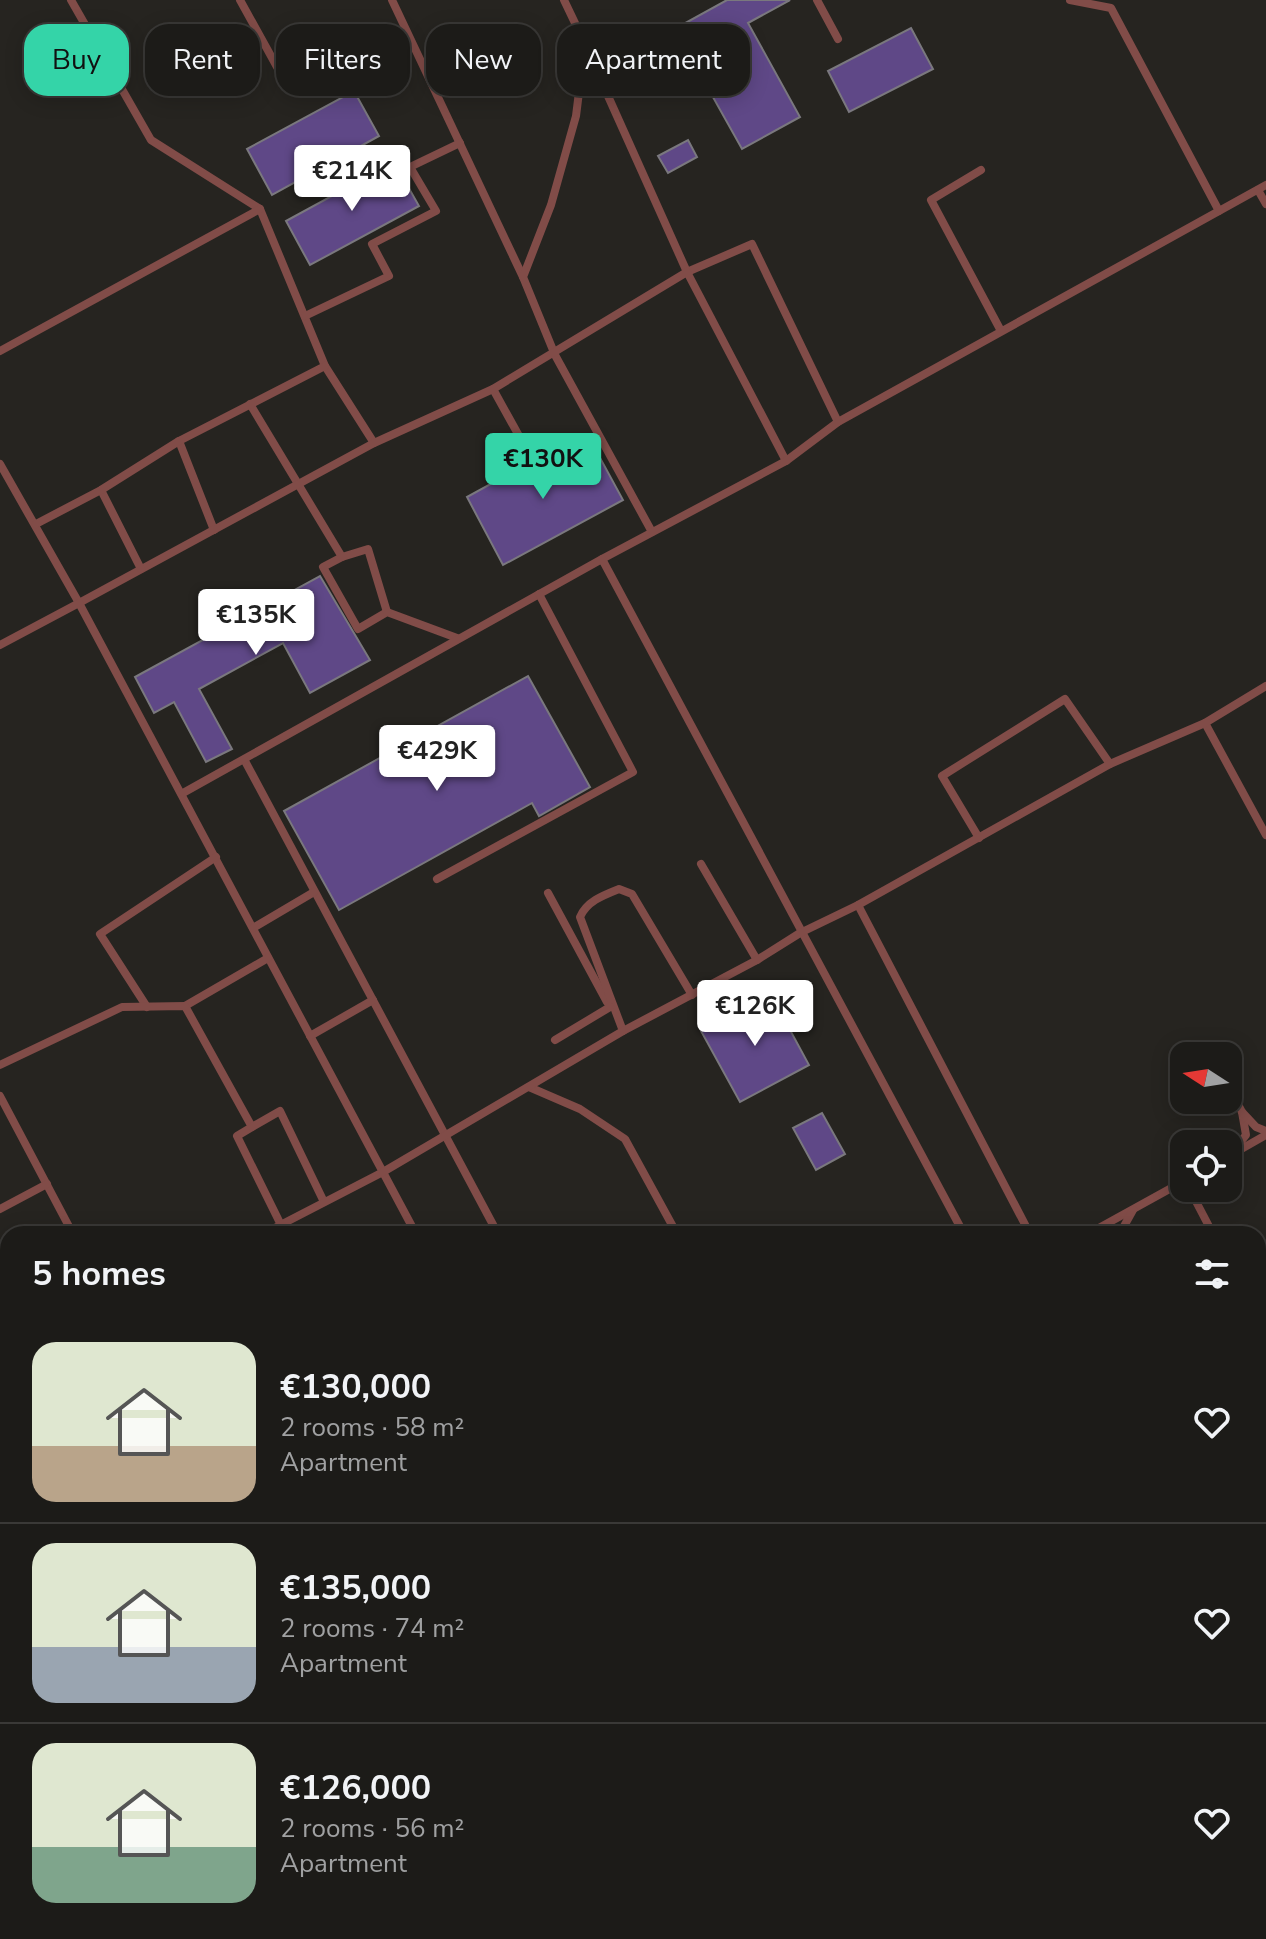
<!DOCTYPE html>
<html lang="en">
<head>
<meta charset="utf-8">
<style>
  :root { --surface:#1c1b18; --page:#252421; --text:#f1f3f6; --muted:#a0a1a2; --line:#3a3937; --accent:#34d4a8 }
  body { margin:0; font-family:"Nunito Sans",sans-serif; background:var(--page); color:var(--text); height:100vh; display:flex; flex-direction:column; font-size:30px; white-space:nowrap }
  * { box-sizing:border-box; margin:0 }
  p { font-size:26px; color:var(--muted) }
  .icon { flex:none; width:44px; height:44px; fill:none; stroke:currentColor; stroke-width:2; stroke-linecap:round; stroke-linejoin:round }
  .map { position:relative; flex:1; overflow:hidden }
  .panel { position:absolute; left:0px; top:1226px; width:1266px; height:714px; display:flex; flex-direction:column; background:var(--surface); border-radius:24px 24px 0 0; box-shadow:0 4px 20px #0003,0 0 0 2px var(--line) }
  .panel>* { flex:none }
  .hud { position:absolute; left:24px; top:24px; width:800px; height:72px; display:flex; gap:16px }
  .needle { width:52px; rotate:282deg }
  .fabs { position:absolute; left:1170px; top:1042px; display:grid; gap:16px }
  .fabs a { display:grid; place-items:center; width:72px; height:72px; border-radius:16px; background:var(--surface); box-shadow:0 4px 20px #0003,0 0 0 2px var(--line); font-size:40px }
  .price { position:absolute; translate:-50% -68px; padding:0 18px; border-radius:8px; background:#fff; color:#222; font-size:26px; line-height:52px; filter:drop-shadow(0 2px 4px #0008) }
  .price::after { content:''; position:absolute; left:50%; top:48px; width:24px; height:18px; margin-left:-12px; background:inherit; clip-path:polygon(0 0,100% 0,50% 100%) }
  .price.active { background:var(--accent); color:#111 }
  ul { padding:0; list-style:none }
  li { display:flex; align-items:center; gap:24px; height:200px; padding:0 32px }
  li+li { border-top:2px solid var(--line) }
  li span { display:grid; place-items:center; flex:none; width:224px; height:160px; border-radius:24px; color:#555 }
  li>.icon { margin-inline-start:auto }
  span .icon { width:96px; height:96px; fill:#fffc; stroke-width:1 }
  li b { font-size:34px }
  h2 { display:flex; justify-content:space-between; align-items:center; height:96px; padding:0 32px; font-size:34px }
  .tag { padding:0 28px; border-radius:24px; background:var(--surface); box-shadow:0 4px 20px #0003,0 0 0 2px var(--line); font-size:28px; line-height:72px }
  .tag.active { background:var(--accent); color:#111 }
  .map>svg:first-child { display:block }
  .building { fill:#5f4887; stroke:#7a787e; stroke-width:2 }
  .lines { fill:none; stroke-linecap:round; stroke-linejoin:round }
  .path { stroke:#797773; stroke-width:3; stroke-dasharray:2 6; stroke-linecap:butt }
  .lane { stroke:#814c48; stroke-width:8 }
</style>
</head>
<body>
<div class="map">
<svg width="1266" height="1939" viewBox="0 0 1266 1939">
  <rect width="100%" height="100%" fill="#262420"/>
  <g class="building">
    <path d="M727,0H790L748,23L800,117L742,149L690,56L646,80L631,53Z"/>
    <path d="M911,28L933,69L849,112L828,71Z"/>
    <path d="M354,91L379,136L272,195L247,149Z"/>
    <path d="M688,140L697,157L668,173L658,156Z"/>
    <path d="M394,162L419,206L310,265L286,221Z"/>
    <path d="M593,445L623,500L503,565L467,497L560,446L567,459Z"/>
    <path d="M320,576L370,660L310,693L283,643L199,689L232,749L206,762L174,702L154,713L135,677Z"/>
    <path d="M528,676L590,787L539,816L532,803L339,910L284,811Z"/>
    <path d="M770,993L809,1065L740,1102L701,1031Z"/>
    <path d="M822,1113L845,1154L816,1170L793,1128Z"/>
  </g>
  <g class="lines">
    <path class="path" d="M893,1939L906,1932"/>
    <g class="lane">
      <path d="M71,0L151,140L260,209L325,366L374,443"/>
      <path d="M240,0L282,76"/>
      <path d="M392,0L523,277"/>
      <path d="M564,0L585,44L576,116L551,205L523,277L555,355L652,532"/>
      <path d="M817,0L838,39"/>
      <path d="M1070,0L1111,8L1219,211"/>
      <path d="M586,47L687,272L752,244L838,422"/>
      <path d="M981,170L931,200L1001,331"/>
      <path d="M1258,190L1266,204"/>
      <path d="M305,316L389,276L372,244L436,211L410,167L460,143"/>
      <path d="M0,351L260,209"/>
      <path d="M493,389L529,454"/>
      <path d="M250,404L342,557L323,567L358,629L387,612L457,638"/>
      <path d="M179,441L214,530"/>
      <path d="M0,464L79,603L374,443L493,389L687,272L786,461"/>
      <path d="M101,490L141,569"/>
      <path d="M36,524L101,490L179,441L325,366"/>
      <path d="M342,557L368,549L387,612"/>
      <path d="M602,559L786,461L838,422L1266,185"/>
      <path d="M0,645L79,603L416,1234"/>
      <path d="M1205,723L1266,835"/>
      <path d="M245,761L498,1234"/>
      <path d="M183,793L602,559L964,1234"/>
      <path d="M979,838L942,776L1065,699L1110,764"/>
      <path d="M701,864L757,960"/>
      <path d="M437,879L633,772L539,594"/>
      <path d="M548,893L607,1002"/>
      <path d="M858,905L1030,1234"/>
      <path d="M253,928L314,892"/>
      <path d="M185,1006L268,958"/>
      <path d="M147,1007L100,934L216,857"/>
      <path d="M623,1031L580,917C587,901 604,895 619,889L632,894L692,995"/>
      <path d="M310,1036L373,1000"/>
      <path d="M555,1040L610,1007"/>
      <path d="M0,1065L122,1007L185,1006L252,1127L237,1136L281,1225"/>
      <path d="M1228,1085L1242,1112L1246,1135L1230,1155"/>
      <path d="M529,1087L580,1109L625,1139L677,1234"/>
      <path d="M0,1096L73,1234"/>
      <path d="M1242,1112L1256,1127L1266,1131"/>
      <path d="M252,1127L280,1111L324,1202"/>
      <path d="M1236,1152L1266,1135"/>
      <path d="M1189,1188L1213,1234"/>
      <path d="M0,1209L47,1184"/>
      <path d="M263,1234L383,1172L623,1031L757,960L800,933L858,905L1110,764L1205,723L1266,686"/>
      <path d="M1088,1234L1184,1181"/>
      <path d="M1125,1234L1123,1228L1133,1210"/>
      <path d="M1258,1320L1266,1335"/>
      <path d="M0,1332L8,1347"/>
      <path d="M0,1362L8,1358"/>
      <path d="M0,1439L8,1442"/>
      <path d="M0,1533L8,1508"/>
      <path d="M0,1568L8,1571"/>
      <path d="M0,1635L3,1643L0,1649"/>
      <path d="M1258,1649L1266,1644"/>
      <path d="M0,1819L8,1814"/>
      <path d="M1258,1890L1266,1909"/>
      <path d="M0,1901L8,1904"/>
      <path d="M73,1932L85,1939"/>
      <path d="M537,1932L540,1939"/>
      <path d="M1077,1937L1087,1932"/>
      <path d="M403,1939L416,1932"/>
      <path d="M724,1939L737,1932"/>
    </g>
  </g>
</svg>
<div class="fabs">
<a><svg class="needle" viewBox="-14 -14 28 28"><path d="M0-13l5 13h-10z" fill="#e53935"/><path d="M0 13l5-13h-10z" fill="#a0a1a2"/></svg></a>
<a><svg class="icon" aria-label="locate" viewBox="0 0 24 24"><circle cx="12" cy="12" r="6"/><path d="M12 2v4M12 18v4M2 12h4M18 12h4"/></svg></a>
</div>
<b class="price" style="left:352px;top:213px">€214K</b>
<b class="price active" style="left:543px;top:501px">€130K</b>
<b class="price" style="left:256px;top:657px">€135K</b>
<b class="price" style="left:437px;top:793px">€429K</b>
<b class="price" style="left:755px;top:1048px">€126K</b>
<div class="hud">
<a class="tag active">Buy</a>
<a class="tag">Rent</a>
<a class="tag">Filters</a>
<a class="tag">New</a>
<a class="tag">Apartment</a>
</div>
<section class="panel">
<h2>5 homes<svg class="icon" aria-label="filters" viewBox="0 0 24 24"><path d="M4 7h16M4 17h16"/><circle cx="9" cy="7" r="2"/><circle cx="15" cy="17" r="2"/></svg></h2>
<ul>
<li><span style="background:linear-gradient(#dfe7d0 65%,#b9a48a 0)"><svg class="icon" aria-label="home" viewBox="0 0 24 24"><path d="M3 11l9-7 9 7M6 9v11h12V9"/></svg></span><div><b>€130,000</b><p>2 rooms · 58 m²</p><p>Apartment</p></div><svg class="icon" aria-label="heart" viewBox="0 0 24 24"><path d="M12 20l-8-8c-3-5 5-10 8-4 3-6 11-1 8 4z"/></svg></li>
<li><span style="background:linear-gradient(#dfe7d0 65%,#9aa5b1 0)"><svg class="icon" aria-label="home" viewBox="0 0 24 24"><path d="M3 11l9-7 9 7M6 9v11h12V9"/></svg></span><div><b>€135,000</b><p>2 rooms · 74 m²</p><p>Apartment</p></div><svg class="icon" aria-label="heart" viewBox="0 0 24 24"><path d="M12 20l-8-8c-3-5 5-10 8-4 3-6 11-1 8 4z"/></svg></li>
<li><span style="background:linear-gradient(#dfe7d0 65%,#7fa58c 0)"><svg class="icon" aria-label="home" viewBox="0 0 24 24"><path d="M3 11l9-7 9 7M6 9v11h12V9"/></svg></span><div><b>€126,000</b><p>2 rooms · 56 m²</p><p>Apartment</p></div><svg class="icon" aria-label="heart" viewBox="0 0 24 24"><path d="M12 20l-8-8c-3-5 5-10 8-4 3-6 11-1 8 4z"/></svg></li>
</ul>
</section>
</div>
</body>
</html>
